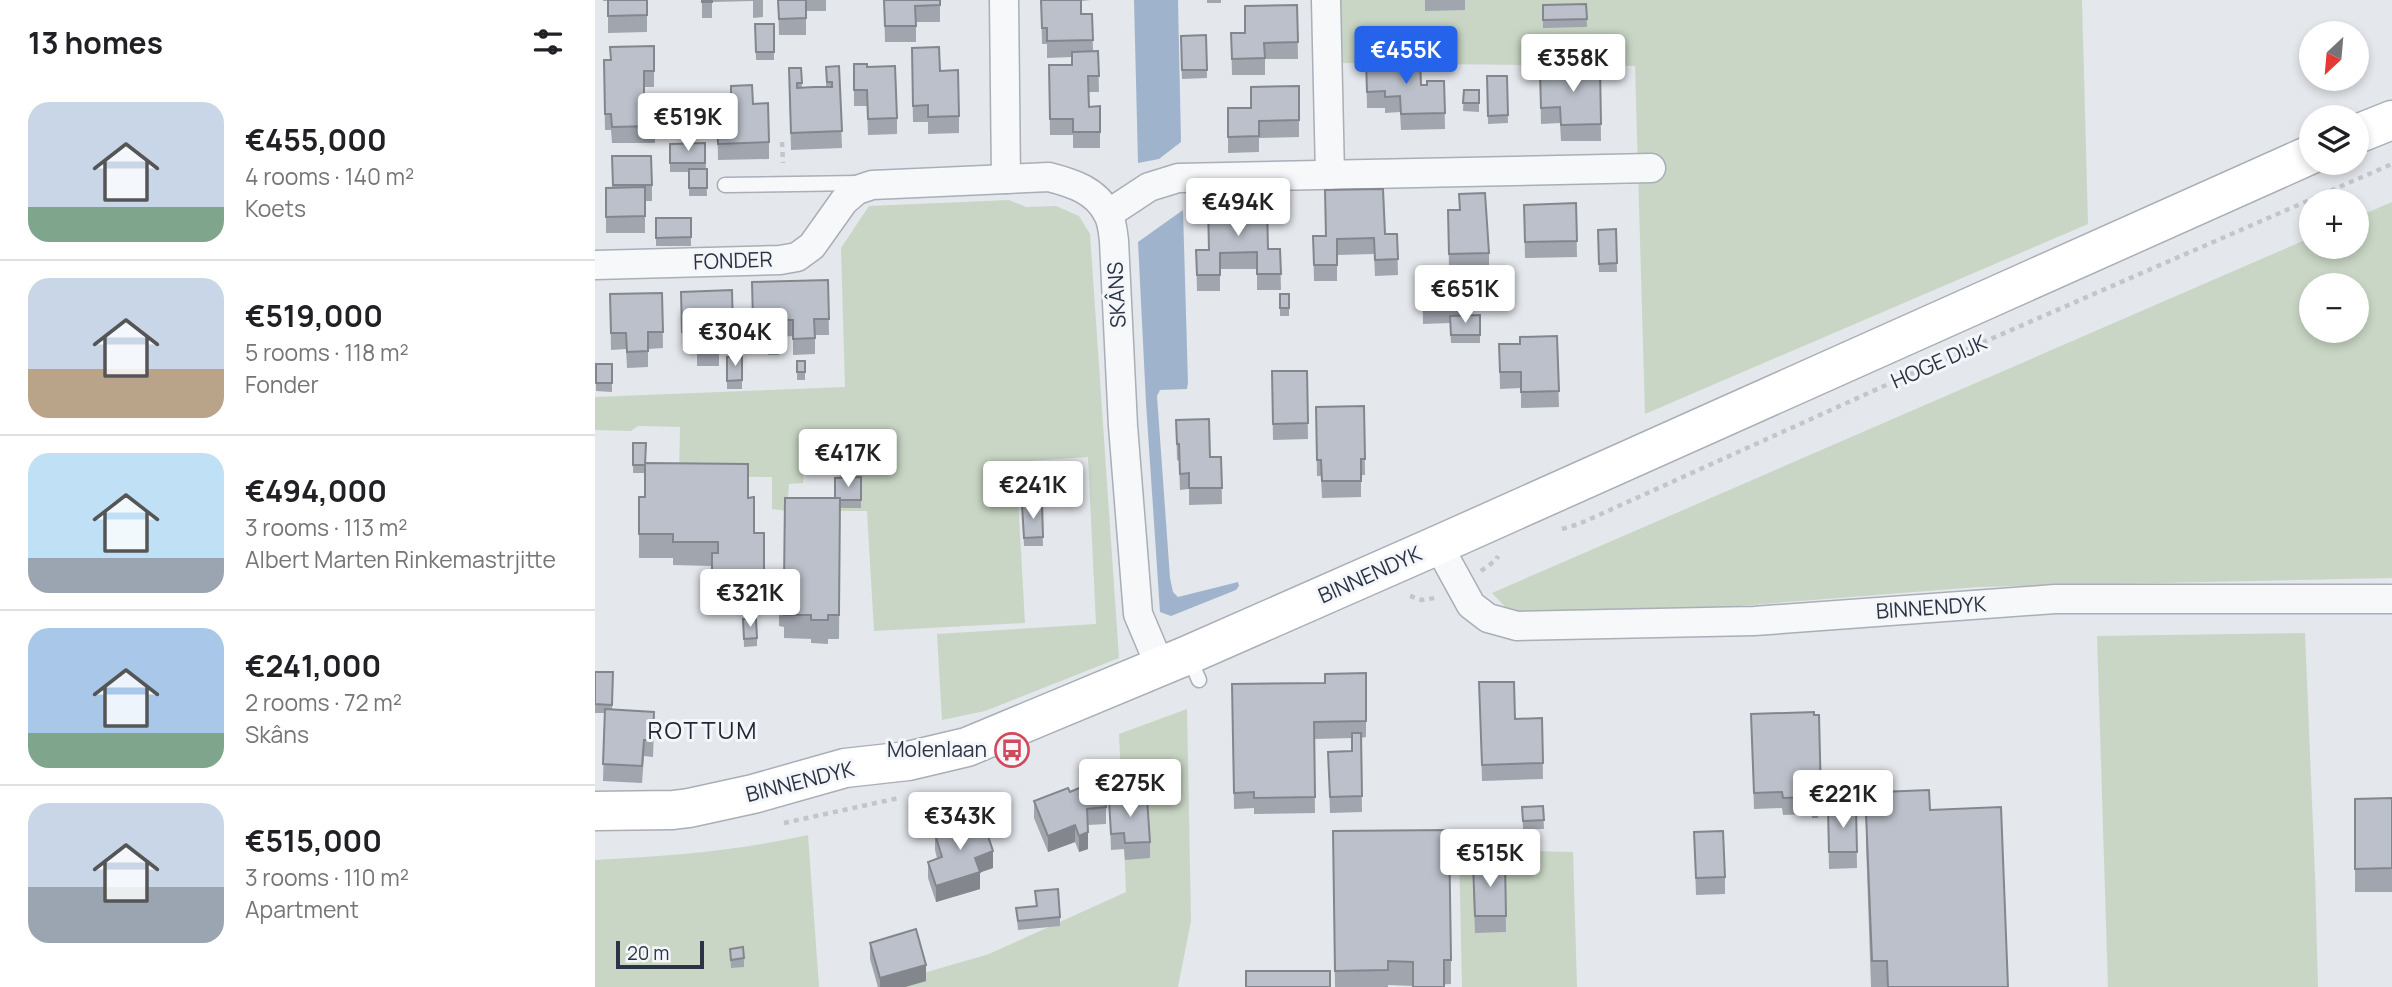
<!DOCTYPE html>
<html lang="en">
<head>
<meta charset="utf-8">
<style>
  :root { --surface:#fff; --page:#f2f2f2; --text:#202124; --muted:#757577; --line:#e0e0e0; --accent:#2563eb }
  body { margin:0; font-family:Manrope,sans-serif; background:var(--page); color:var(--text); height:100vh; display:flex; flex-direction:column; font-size:26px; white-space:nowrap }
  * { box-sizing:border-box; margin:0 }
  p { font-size:23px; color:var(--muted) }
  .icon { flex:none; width:38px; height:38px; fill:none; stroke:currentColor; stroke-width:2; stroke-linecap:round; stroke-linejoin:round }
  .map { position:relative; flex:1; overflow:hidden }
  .panel { display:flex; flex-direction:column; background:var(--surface); width:595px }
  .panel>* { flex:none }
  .needle { width:46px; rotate:206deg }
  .buttons { position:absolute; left:1704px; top:21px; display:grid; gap:14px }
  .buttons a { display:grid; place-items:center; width:70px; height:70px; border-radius:50%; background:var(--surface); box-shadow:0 4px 10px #0003; font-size:35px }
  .scale { position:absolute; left:21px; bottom:18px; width:88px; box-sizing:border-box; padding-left:7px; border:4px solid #2b3445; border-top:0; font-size:19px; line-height:24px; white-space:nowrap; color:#2b3445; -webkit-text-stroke:5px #f4f6f9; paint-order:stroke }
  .price { position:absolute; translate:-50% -60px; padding:0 16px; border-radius:7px; background:#fff; color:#222; font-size:23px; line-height:46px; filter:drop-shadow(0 2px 4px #0008) }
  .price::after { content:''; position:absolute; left:50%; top:42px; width:21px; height:16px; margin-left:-10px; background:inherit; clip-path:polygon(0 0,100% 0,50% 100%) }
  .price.selected { background:var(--accent); color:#fff }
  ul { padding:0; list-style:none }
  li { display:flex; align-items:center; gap:21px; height:175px; padding:0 28px }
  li+li { border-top:2px solid var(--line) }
  li span { display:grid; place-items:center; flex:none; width:196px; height:140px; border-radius:21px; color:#555 }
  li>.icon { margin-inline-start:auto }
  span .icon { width:84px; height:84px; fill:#fffc; stroke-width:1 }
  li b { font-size:30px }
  h2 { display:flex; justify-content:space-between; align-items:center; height:84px; padding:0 28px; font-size:30px }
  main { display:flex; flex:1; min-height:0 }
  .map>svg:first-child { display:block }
  .green { fill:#c9d6c5; fill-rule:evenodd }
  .water { fill:#9fb4cc }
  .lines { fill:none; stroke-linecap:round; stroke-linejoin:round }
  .service-casing { stroke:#a9aeb7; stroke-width:17 }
  .minor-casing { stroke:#a9aeb7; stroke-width:31 }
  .secondary-casing { stroke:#a9aeb7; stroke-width:41 }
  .path { stroke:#c2c5cb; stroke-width:4.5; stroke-dasharray:5 5; stroke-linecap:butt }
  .service { stroke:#f7f8fa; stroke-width:14 }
  .minor { stroke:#f7f8fa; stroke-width:28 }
  .secondary { stroke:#fff; stroke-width:38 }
  .wall { fill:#a1a5ae }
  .shaded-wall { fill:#83868d }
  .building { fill:#bbc0ca; stroke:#83868d; stroke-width:2 }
  .labels { text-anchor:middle; stroke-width:6; stroke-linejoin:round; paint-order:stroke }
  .street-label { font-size:21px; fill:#2b3445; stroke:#f4f6f9 }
  .poi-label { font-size:21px; fill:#2b3445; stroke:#f4f6f9; text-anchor:end }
  .quarter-label { font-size:24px; letter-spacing:2px; fill:#1d2536; stroke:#f4f6f9 }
</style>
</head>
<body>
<main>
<section class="panel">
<h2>13 homes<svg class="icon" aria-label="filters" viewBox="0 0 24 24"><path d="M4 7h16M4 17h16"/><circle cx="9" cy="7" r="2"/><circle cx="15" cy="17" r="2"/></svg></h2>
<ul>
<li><span style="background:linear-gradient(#c9d6e8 75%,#7fa58c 0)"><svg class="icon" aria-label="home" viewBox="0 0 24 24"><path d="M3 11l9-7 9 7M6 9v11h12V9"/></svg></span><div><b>€455,000</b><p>4 rooms · 140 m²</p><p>Koets</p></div></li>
<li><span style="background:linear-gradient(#c9d6e8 65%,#b9a48a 0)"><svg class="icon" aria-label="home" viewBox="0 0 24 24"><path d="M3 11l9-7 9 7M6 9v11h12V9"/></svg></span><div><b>€519,000</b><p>5 rooms · 118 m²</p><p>Fonder</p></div></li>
<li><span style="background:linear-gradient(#bfe0f5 75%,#9aa5b1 0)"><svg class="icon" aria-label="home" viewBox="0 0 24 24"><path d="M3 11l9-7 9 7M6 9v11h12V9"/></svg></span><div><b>€494,000</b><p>3 rooms · 113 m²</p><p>Albert Marten Rinkemastrjitte</p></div></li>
<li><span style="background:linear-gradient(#a9c7e8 75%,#7fa58c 0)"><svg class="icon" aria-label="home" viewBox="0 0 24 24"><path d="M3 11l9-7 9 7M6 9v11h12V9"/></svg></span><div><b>€241,000</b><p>2 rooms · 72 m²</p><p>Skâns</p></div></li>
<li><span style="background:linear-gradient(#c9d6e8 60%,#9aa5b1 0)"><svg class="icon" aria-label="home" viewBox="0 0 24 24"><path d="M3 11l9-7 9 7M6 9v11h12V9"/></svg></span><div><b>€515,000</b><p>3 rooms · 110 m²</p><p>Apartment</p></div></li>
</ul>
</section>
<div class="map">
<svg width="1797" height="987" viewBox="0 0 1797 987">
  <rect width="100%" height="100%" fill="#e4e7ec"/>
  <g class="green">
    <path d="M745,0H1487L1493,224L1050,414L1040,66L747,63Z"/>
    <path d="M414,200L431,207L461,206L484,216L495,234L524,658L390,711L347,720L342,634L501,624L493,457L421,462L430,623L279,631L272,511H245V466L209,465L208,483L194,484L192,511L177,509V477L84,476L85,427L43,426L36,431L0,430V397L250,387L246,248L274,206Z"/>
    <path d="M1797,202V578L1383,587L1055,613L917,614L897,593L1717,237V247H1762V217ZM1717,285H1762V331H1717Z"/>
    <path d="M1710,633L1720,874L1723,987H1513L1502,636Z"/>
    <path d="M592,709L596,921L583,987H281L394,954L531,892L524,734Z"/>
    <path d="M213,835L224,987H0V860C72,856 143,851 213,835Z"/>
    <path d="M864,849L978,852L982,987H867Z"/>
  </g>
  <g class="water">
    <path d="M539,0H583L586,142L564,159L543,163Z"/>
    <path d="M588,210L593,383L592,389L565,390L562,396L575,578L578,592L583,597L643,582L644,586L641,590L576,616L565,612L551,403L543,242Z"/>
  </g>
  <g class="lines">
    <g class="service-casing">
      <g id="service">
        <path d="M130,185L265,183"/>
        <path d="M593,655L604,680"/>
      </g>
    </g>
    <g class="minor-casing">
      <g id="minor">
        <path d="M409,0L411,179"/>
        <path d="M731,0L735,175"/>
        <path d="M513,214L554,187L583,178L1056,168"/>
        <path d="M0,265L185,260L202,257L217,246L249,201L262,190L277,185L454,177C477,183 501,190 513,214C517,221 518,232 519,241L528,426L543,614L565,666"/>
        <path d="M843,545L876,605L893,618L922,626L1159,621L1460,599H1797"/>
      </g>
    </g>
    <g class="secondary-casing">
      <g id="secondary">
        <path d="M1762,134L1797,120"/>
        <path d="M0,811L78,810L94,808L158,794L250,768L313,761L372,747L593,655L843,545L1717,154"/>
      </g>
    </g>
    <g class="path">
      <path d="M187,142L188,163"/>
      <path d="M967,529L984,524L1320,372L1797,164"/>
      <path d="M886,571L901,560L903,556"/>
      <path d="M815,596L827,600L840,598"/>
      <path d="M189,823L304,798"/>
    </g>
    <use href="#service" class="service"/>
    <use href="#minor" class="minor"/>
    <use href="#secondary" class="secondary"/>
  </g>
  <g class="wall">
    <path d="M8,0H52V32L13,33V1H8Z"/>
    <path d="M107,0H168V17L158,18V1L117,2V18H107Z"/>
    <path d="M183,0H231V11H211V35H184Z"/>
    <path d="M289,0H345V22H321V42H290Z"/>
    <path d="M446,0H496L486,1V14H497L498,51H503L504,92H493L494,107L505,106V148H478V135H455L454,65H477V57L452,58V44H447Z"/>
    <rect x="612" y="0" width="14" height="3"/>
    <path d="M830,0H870V10L830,11Z"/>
    <path d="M991,4L992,27L948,28V5Z"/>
    <path d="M702,5L703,59H670V75H637L636,33H650Z"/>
    <path d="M160,24H179V60H161Z"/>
    <path d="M611,35L612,78L587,79L586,36Z"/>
    <path d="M59,46V87H49V102H60V143H17L16,130H10L9,77L15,60Z"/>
    <path d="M771,60L826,85H832L849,81L850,129L806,130L805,112L790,113V108H772Z"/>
    <path d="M259,64L272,67L302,118V134L273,135L272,106H259Z"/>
    <path d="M317,64L345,71L364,116V133L333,134V122H318Z"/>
    <path d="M244,66L247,148L196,150L194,84L206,68L207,88L231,87V67Z"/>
    <path d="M1005,66L1006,141H966L965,123L946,124L945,72L965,71Z"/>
    <path d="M892,76H912L913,123L893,124Z"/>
    <path d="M136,86L174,142V159L123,160L122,105H136Z"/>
    <path d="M704,86V137L664,138V152L633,153V108H656Z"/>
    <path d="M869,90H884V112L868,111Z"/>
    <path d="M110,143L112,196H94V172H75V144Z"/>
    <path d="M17,156L57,185V201H50V233H11V188H17Z"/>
    <path d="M981,203L982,257L930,258L929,205Z"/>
    <path d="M853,210L894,253V269L854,270Z"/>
    <rect x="61" y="218" width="35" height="28"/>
    <path d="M1021,229L1022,272H1004L1003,230Z"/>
    <path d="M802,234L803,275L780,276L779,254L742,255V281H719L718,236Z"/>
    <path d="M685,249L686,290H662V269H625V291H602L601,250Z"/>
    <path d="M827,270L847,287H865V316L885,315V343H856L855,323L828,324Z"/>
    <path d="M233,280L234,335H220V354L198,355V336L184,337V355H173V337H158L157,282Z"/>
    <path d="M137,290L138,346L124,347V366H102V347L87,348L86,292Z"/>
    <path d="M67,293L68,348L53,349V367L32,368L31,349L16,350L15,294Z"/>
    <rect x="685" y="294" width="9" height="22"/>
    <path d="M962,336L964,407L926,408V388L905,389L904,344H925Z"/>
    <path d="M147,356V389H132V357Z"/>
    <rect x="202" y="361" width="8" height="19"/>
    <path d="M1,364H17V392L1,391Z"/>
    <path d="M677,371H712L713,439L678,440Z"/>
    <path d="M769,406L770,475H766V497L727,498L726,476H722L721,407Z"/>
    <path d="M581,420L615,457H626L627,504L594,505V489L585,490L584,461L582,460Z"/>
    <path d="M38,443L50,463L153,498L159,533H169V596H164L163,605H150V610L117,611V566L78,565V558H44V497H50V473H38Z"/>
    <path d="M266,477V508H245L244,639H233V644L216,643V639L189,638V627L184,626V583H189L240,498Z"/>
    <path d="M447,504L448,546H429L427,505Z"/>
    <path d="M148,619L162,638V646L149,647Z"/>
    <path d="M0,672H18L17,710L59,728L58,757L49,756L47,783L8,781L10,713H0Z"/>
    <path d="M771,673V737L766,738L767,812L735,813L733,752L757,751V738L719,739L720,813L659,814V808L639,809L637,684L730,683Z"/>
    <path d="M884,682L920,719L947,718L948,779L887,781Z"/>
    <path d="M1156,714L1226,797V813H1223V818H1217V814L1188,815L1187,808L1159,809Z"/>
    <path d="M488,774L511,807V824L493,825V849L484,852L480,842L453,852L439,818V801L475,792L488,786Z"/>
    <path d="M1286,792L1335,810L1413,987H1276L1271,843V813L1286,812Z"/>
    <path d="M1797,798V892H1760V799Z"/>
    <path d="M514,800L555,842V858L530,860L529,849L516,850Z"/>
    <path d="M948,806L949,829H928L927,807Z"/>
    <path d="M1261,808L1262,868L1234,869L1233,809Z"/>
    <path d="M738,831L856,960V984L818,986L793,985V987H740Z"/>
    <path d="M1099,832L1130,877V894L1101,895Z"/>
    <path d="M340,834L398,868L385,872V889L341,902L333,878V862L342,858L340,850Z"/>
    <path d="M910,861L911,932L880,933L878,879Z"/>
    <path d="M440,891L465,917V926L423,930L421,908L441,906Z"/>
    <path d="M275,943L331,981L310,987H283L275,959Z"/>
    <path d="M135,949L149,958V967L136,968Z"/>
  </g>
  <g class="shaded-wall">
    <path d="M480,825V842L453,852V836Z"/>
    <path d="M493,832V849L484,852V836Z"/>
    <path d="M398,851V868L381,874L385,872V889L341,902V886L380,858Z"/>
    <path d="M331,965V981L310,987H285V978Z"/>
  </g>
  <g class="building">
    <path d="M13,0H52V15L13,16Z"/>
    <rect x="107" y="0" width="10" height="2"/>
    <path d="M183,0H211V18L184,19Z"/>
    <path d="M289,0H345V5L320,6L321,26H290Z"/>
    <path d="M446,0H486V14H497L498,40L452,41V28H447Z"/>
    <path d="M991,4L992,19L948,20V5Z"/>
    <path d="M702,5L703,42L669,43L670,58L637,59L636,33H650V6Z"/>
    <path d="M160,24H179V52H161Z"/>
    <path d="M611,35L612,70H587L586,36Z"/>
    <path d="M59,46V71H49V102H60V126L17,127L16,114H10L9,60H16L15,47Z"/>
    <path d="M344,47L345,71L363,70L364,116L333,117V105L318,106L317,48Z"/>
    <path d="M503,51L504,76H493L494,107L505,106V132H478V119H455L454,65H477V52Z"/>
    <path d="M825,59L826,85H832V81H849L850,113L806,114L805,96L790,97V91L772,92L771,60Z"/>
    <path d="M259,64H272V67L300,66L302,118L273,119L272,90H259Z"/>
    <path d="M244,66L247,131L196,133L194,68H206L207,83H202V88L219,87H237V82H232L231,67Z"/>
    <path d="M1005,66L1006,124L966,125L965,107L946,108L945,72L965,71L964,67Z"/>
    <path d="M892,76H912L913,115L893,116Z"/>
    <path d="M157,85L158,104L173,103L174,142L123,144L122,105L136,104V86Z"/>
    <path d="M704,86V120L664,121V136L633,137V108H656V87Z"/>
    <path d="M869,90H884V103H868Z"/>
    <path d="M110,143V163H75V144Z"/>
    <path d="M17,156H56L57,185H18Z"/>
    <rect x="94" y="169" width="18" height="19"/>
    <path d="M50,187V216L11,217V188Z"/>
    <path d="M788,189L790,234H802L803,259L780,260L779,238L742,239V265H719L718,236H731L730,190Z"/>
    <path d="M890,193L894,253L854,254L853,210H865L864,194Z"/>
    <path d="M981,203L982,241L930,242L929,205Z"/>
    <path d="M672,204L673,249H685L686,274H662V252L625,253V275H602L601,250H614L613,205Z"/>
    <path d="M61,218H96V237L61,238Z"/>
    <path d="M1021,229L1022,263L1004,264L1003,230Z"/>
    <path d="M846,269L847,287H865V307L828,308L827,270Z"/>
    <path d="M233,280L234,319H219L220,338L198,339V320H183L184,339H173V321H158L157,282Z"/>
    <path d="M137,290L138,330L124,331V349H102V331L87,332L86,292Z"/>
    <path d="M67,293L68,332H53V351L32,352L31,333H16L15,294Z"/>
    <rect x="685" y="294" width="9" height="14"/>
    <path d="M885,315V335H856L855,316Z"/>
    <path d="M962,336L964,391L926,392V372H905L904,344H925V337Z"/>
    <path d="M147,356V380L132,381V357Z"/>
    <rect x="202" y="361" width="8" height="11"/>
    <rect x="1" y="364" width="16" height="19"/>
    <path d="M677,371H712L713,423L678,424Z"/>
    <path d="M769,406L770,459H766V481H727L726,460H722L721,407Z"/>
    <path d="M614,419L615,457H626L627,488H594V473L585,474L584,444H582L581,420Z"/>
    <path d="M38,443H51L50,465H38Z"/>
    <path d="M50,463L153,464V498L159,497V533H169V572H164L163,582H150V586L117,587V553H123V542H78V534H44V497H50Z"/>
    <path d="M266,477V500H245V498H240V478Z"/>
    <path d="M190,498H245L244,615H233V620H216V615H189V603H184V583H189Z"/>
    <path d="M447,504L448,537L429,538L427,505Z"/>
    <path d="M148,619H161L162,638L149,639Z"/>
    <path d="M0,672H18L17,705L0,704Z"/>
    <path d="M771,673V721L719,722L720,797L659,798V792L639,793L637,684L730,683V674Z"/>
    <path d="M884,682H919L920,719L947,718L948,763L887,765Z"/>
    <path d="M10,709L59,712L58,740H49L47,766L8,764Z"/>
    <path d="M1219,712V715H1224L1226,797H1223V802H1217V797L1188,798L1187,792L1159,793L1156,714Z"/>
    <path d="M757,733H766L767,796L735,797L733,752L757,751Z"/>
    <path d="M507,773L511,807L492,809L493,832L484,836L480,825L453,836L439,801L473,788L475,792L489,786L488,774Z"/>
    <path d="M1334,790L1335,810L1406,807L1413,987H1293L1292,961H1277L1271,813L1287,812L1286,792Z"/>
    <path d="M552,798L555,842L530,843L529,833L516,834L514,800Z"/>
    <path d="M1797,798V868L1760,869V799Z"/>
    <path d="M948,806L949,820L928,821L927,807Z"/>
    <path d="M1261,808L1262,852H1234L1233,809Z"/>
    <path d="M387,818L398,851L380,858L385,872L341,886L333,862L347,857L340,834Z"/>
    <path d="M854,830L856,960H849V987H818V962L793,961V970L740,971L738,831Z"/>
    <path d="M1128,831L1130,877L1101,878L1099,832Z"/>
    <path d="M910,861L911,916H880L878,863Z"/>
    <path d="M463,889L465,917L423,921L421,908L442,906L440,891Z"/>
    <path d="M321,929L331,965L285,978L275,943Z"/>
    <path d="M148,947L149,958L136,960L135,949Z"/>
    <rect x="651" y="971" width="84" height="16"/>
  </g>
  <defs>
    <g id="bus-ring" transform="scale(1.75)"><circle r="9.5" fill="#f4f6f9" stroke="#d1495b" stroke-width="1.5"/><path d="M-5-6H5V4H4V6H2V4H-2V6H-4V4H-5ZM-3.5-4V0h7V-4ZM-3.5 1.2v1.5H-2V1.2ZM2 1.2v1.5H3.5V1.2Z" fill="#d1495b"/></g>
  </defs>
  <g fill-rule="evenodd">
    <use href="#bus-ring" x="417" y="750"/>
  </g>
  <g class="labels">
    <g class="street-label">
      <text transform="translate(138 261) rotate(-2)" y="7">FONDER</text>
      <text transform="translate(522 295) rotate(-93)" y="7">SKÂNS</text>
      <text transform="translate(1344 362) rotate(-24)" y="7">HOGE DIJK</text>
      <text transform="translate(775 575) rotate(-24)" y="7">BINNENDYK</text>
      <text transform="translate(1336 608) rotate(-4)" y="7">BINNENDYK</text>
      <text transform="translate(205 782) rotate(-14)" y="7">BINNENDYK</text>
    </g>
    <g class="poi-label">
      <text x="392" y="757">Molenlaan</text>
    </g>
    <g class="quarter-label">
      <text x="108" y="739">ROTTUM</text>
    </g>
  </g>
</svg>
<div class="buttons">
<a><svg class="needle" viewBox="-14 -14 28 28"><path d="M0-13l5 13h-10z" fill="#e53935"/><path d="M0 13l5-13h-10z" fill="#757577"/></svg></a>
<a><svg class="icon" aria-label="layers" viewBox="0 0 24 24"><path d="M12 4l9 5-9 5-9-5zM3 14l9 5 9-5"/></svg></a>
<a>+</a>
<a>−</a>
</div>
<div class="scale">20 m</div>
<b class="price selected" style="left:811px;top:86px">€455K</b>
<b class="price" style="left:978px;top:94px">€358K</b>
<b class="price" style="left:93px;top:153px">€519K</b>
<b class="price" style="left:643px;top:238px">€494K</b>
<b class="price" style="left:870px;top:325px">€651K</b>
<b class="price" style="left:140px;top:368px">€304K</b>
<b class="price" style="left:253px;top:489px">€417K</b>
<b class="price" style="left:438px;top:521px">€241K</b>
<b class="price" style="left:155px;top:629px">€321K</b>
<b class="price" style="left:535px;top:819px">€275K</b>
<b class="price" style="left:1248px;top:830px">€221K</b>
<b class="price" style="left:365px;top:852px">€343K</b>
<b class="price" style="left:895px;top:889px">€515K</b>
</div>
</main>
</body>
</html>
